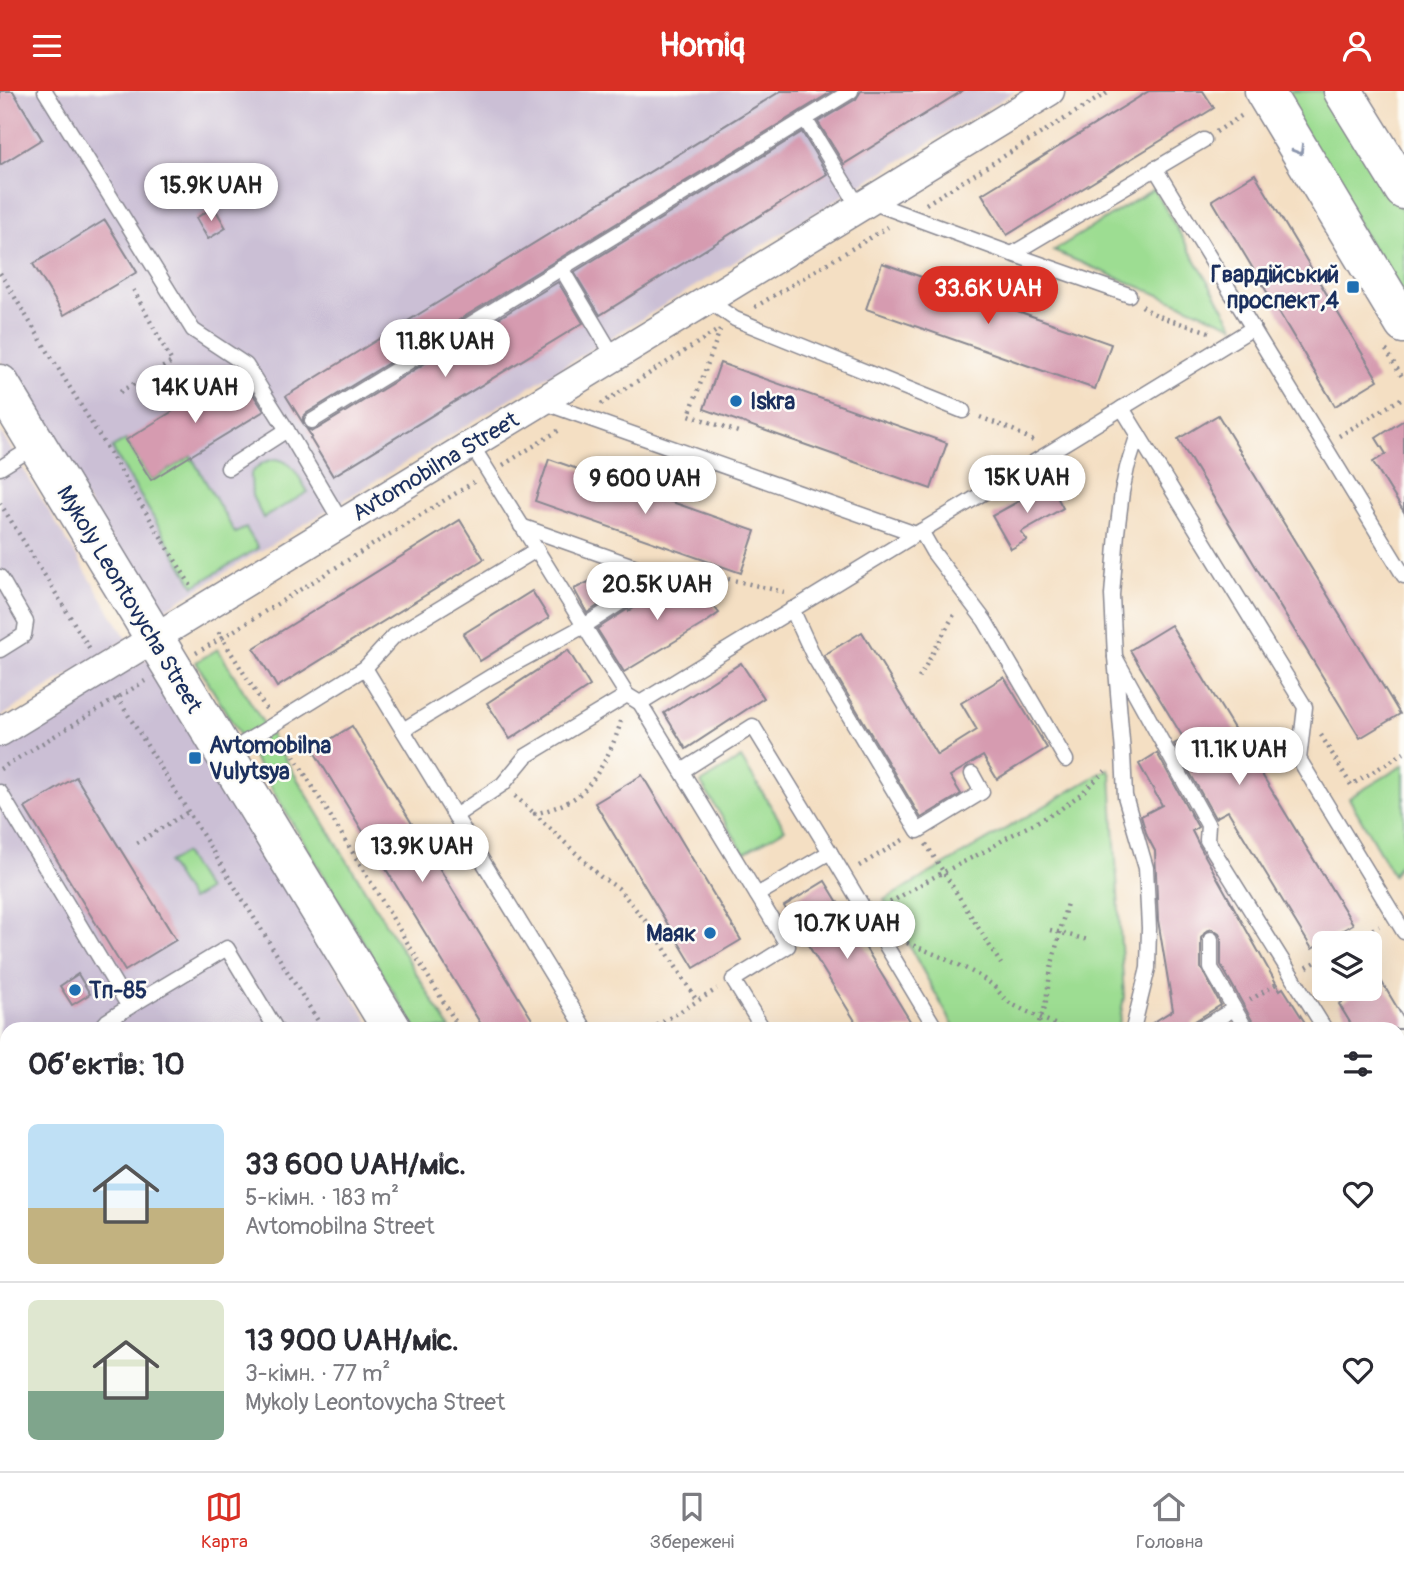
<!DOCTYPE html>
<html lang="uk">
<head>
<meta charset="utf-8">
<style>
  :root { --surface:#fff; --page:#f7f7f7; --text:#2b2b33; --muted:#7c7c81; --line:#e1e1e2; --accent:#d93025 }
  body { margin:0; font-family:Pangolin,sans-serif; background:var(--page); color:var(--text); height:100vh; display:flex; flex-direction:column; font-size:26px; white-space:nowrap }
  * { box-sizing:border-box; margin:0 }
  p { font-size:23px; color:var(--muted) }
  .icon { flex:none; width:38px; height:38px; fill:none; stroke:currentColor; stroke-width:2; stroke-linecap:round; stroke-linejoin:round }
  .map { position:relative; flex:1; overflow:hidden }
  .drawer { position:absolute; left:0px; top:931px; width:1405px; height:450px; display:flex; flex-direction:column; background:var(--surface); border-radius:21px 21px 0 0; box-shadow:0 7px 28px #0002 }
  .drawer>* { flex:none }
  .buttons { position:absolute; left:1312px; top:840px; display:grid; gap:14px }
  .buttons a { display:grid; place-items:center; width:70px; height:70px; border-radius:10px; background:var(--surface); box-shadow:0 7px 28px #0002; font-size:35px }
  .price { position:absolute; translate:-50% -60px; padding:0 16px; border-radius:24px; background:#fff; color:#222; font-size:23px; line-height:46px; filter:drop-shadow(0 2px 4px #0008) }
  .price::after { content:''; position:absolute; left:50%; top:42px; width:21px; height:16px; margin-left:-10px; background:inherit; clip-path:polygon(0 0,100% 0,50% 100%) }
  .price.on { background:var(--accent); color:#fff }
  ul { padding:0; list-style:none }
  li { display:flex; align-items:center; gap:21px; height:175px; padding:0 28px }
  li+li { border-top:2px solid var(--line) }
  li span { display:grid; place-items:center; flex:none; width:196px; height:140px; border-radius:10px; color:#555 }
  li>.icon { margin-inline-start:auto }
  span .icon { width:84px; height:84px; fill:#fffc; stroke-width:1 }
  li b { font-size:30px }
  h2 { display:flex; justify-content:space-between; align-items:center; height:84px; padding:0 28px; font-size:30px }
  header { display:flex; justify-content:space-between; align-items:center; height:91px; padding:0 28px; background:var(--accent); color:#fff; font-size:32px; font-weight:700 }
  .tabs { display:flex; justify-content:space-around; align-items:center; height:98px; border-top:2px solid var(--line); background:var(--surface); font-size:19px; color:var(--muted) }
  .tabs a { display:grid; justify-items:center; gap:4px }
  .tabs .on { color:var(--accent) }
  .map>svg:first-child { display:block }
  .built { fill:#ebd1eb }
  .industrial { fill:#cbbfd5 }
  .green { fill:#9ddd92; stroke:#5c8678; stroke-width:2 }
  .building { fill:#d69bb0 }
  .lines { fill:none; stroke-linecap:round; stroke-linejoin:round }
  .lane-casing { stroke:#888790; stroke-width:17 }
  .street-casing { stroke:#888790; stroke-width:31 }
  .secondary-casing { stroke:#888790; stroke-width:41 }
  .path { stroke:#888790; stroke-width:4.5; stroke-dasharray:2 5; stroke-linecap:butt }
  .lane { stroke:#fff; stroke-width:14 }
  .street { stroke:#fff; stroke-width:28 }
  .secondary { stroke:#fff; stroke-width:38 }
  .oneway { stroke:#8d97ae }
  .poi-dot { fill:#1f6fb2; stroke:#fdfcf7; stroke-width:2.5 }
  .labels { text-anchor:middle; stroke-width:5; stroke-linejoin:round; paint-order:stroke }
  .poi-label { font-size:23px; font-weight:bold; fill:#1b2f5e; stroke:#fdfcf7; text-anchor:start }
  .street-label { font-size:23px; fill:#1b2f5e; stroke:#fdfcf7 }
</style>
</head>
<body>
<header><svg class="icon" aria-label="menu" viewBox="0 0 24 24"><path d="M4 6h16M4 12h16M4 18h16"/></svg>Homiq<svg class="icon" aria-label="person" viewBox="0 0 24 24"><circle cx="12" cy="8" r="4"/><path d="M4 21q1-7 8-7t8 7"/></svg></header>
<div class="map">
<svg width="1404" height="1380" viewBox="0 0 1404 1380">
  <rect width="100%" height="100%" fill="#fdfcf7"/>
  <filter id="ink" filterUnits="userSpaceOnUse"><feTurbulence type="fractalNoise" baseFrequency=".0143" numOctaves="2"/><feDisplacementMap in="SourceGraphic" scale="14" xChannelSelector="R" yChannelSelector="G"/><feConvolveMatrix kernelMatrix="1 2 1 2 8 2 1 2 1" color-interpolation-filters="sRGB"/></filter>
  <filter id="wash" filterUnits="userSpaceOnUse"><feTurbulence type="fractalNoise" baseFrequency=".00686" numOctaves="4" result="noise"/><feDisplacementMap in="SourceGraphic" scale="28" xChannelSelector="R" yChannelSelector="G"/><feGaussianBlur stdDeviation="1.57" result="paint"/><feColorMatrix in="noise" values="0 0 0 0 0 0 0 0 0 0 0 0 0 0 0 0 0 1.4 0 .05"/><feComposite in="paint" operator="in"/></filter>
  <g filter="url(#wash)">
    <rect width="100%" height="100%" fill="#f4dfc3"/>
    <path class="built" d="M883,1374H1393L1394,1380H877Z"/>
    <g class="industrial">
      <path d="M0,0H1015L157,523L0,269Z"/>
      <path d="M0,340L127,548L0,626Z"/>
      <path d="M148,567L373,938H7V1291L0,1285V657Z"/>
      <path d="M1398,1079L1404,1088V1290L1399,1293Z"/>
      <path d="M110,1374H638L642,1380H118Z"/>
    </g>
    <g class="green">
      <path d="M1279,0H1332L1404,122V211Z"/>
      <path d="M1154,98L1234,235L1053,160Z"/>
      <path d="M126,349L151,389L191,365L235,442L246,437L258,457L194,495L112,357Z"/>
      <path d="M275,368C293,369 299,387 308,401L263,427L252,405L251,383C258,374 264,370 275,368Z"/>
      <path d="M218,558L450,938H416L391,897L196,571Z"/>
      <path d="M741,667L785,738L744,762L701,692Z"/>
      <path d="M1404,674V766L1393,784L1349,707Z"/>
      <path d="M1108,678L1111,684L1124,906L1118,938H955L884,809Z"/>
      <path d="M184,762L207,799L191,809L168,772Z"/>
      <path d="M682,1374H716L720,1380H686Z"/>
    </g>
    <g id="blocks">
      <g class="building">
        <path d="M0,0H13L42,48L0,74Z"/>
        <path d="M781,0H833L307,322L303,326V332L286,305Z"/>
        <path d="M861,0H962L844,73L818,31L856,8Z"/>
        <path d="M1149,0H1203L1214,17L1007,144L982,103Z"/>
        <path d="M802,41L827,83L600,224L574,181Z"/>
        <path d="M1255,83L1378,289L1335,315L1212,109Z"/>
        <path d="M214,116L226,137L208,148L196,127Z"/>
        <path d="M105,129L137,181L64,224L33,173Z"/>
        <path d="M882,172L1111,253L1095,298L866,218Z"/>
        <path d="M558,191L583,232L333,385L310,347L312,346L306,337L312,340L317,338Z"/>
        <path d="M720,272L947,352L931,398L704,318Z"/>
        <path d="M238,280L264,320L151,389L126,349Z"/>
        <path d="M1218,324L1400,623L1360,647L1178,348Z"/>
        <path d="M1404,329V421L1373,371L1386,363L1376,347Z"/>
        <path d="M549,368L755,440L741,482L535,410Z"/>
        <path d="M1050,393L1063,417L1021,441L1027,449L1011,458L992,425Z"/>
        <path d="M460,429L484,468L277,596L254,557Z"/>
        <path d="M611,480L620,500L587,522L574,498Z"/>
        <path d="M689,482L719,522L705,532L624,581L597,538L628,518L629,520Z"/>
        <path d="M532,500L549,527L480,570L463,543Z"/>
        <path d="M1171,534L1353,833L1312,858L1228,720L1215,727L1174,653L1184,648L1130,559Z"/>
        <path d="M862,541L937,664L977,639L961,612L1004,586L1047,657L997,688L983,665L950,685L961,703L921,727L824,564Z"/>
        <path d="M568,559L590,595L510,648L487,612Z"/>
        <path d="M741,572L764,607L686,658L664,622Z"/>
        <path d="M352,635L403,718L538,938H484L313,659Z"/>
        <path d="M1157,662L1198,736L1192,740L1199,754L1280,899L1283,897L1309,938H1256L1254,933L1221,874V847L1219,843L1212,838L1206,840L1201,847V877L1221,914L1195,930L1191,934L1190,938H1143L1173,919L1158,829L1155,760L1147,745L1141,725L1162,714L1139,673Z"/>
        <path d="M642,684L741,849L694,877L595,712Z"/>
        <path d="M76,686L176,849L125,880L25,717Z"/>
        <path d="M825,790L876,874L915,938H860L784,815Z"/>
        <path d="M78,883L90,903L72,914L60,895Z"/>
        <path d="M1380,888L1404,928V938H1354L1339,913L1365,898H1370V894Z"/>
      </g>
    </g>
  </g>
  <g filter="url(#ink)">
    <use href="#blocks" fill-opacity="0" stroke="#888790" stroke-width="2"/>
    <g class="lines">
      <g class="lane-casing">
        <g id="lane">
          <path d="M45,0L193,239L246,274L287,339"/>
          <path d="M805,28L859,116"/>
          <path d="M1155,77L1404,485"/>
          <path d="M871,111L1012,163L1129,204"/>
          <path d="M1012,163L1204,49"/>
          <path d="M561,177L614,266"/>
          <path d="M707,209L735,228L963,320"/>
          <path d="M542,311L916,443"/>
          <path d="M1122,317L1305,616L1299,668L1404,841"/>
          <path d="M312,330L851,0"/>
          <path d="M471,353L627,604L640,612L788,855L733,889L763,938"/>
          <path d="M0,377L37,354"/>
          <path d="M228,377L287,339L342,432"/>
          <path d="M921,440L933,461L985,530L1066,669"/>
          <path d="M0,486L26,531L24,544L0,559"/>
          <path d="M792,518L814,566L918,740L982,701L972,683"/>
          <path d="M1115,566L1112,504L1117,442L1122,401L1127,377L1138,343"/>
          <path d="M365,577L585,938"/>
          <path d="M640,612L1253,237"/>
          <path d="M403,639L490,586L584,535L662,485L521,435"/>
          <path d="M226,663L365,577L394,545L536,459"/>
          <path d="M682,680L753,635L830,761"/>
          <path d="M0,701L129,916L227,857L276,938"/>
          <path d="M455,725L503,693L526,665L627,604"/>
          <path d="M757,804L830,761L936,938"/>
          <path d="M1211,848V877L1246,938"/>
          <path d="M100,938L107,930L129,916"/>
          <path d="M1133,938L1148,877L1149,837L1146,777L1125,705L1123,662L1115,566L1208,734L1207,749L1325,938"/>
          <path d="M1200,938L1234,918"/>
          <path d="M1398,1056L1404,1065"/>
          <path d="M0,1102L7,1078"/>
          <path d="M0,1152L7,1177"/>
          <path d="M1398,1188L1404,1198"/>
          <path d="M1398,1315L1404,1312"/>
          <path d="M1398,1364L1402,1380"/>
          <path d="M0,1374L7,1370"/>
          <path d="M576,1375L579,1374"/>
          <path d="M846,1380L850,1374"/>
        </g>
      </g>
      <g class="street-casing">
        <g id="street">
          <path d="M0,641L1050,0"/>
          <path d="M0,1298L7,1304"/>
          <path d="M92,1374L99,1380"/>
        </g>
      </g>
      <g class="secondary-casing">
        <g id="secondary">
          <path d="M1264,0L1404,233"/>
          <path d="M1343,0L1404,99"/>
          <path d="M0,293L392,938"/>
          <path d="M656,1374L660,1380"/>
        </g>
      </g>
      <g class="path">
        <path d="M1216,41L1244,23"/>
        <path d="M926,113L1110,0"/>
        <path d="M0,182L191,495"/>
        <path d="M1142,215C1159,229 1190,234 1212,242"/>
        <path d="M755,216L888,136"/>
        <path d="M720,239L689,324L741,342"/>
        <path d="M1386,259L1404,289"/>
        <path d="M120,301L172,271L133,198"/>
        <path d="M601,313L718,239"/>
        <path d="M980,326L1013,339L1035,351"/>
        <path d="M1339,345L1404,306"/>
        <path d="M503,374L561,338"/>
        <path d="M0,412L90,558"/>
        <path d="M680,481L694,480L784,501"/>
        <path d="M196,562L222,547L217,538"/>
        <path d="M919,587L956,520"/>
        <path d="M117,606L323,938"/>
        <path d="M266,618L222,547L474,391"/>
        <path d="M621,630C615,653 596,692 576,706C564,714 549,719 535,723L601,786L618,797L653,839L697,910"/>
        <path d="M1321,644L1351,694L1404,662"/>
        <path d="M283,647L460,938"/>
        <path d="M0,678L145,590"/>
        <path d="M515,705L535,723"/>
        <path d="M137,752L188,721"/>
        <path d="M926,753L1001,873"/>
        <path d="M859,775L903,749"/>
        <path d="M884,815L932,787L989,758L1006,747L1058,720L1082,702L1105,680"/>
        <path d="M1050,839L1088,849"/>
        <path d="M907,852C933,862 970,877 991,893C998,898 1003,908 1010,912C1028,922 1047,929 1065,938"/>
        <path d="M1348,852L1379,835"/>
        <path d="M1307,876L1325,866"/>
        <path d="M1250,909L1278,892"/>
        <path d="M651,938L717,898"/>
        <path d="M1037,938L1040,928L1045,916L1051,877L1067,812"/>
        <path d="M0,1000L7,999"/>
        <path d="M0,1256L7,1262"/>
        <path d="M28,1374L36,1380"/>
        <path d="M724,1374L727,1380"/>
        <path d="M872,1374L884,1380"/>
        <path d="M1085,1374L1089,1380"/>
        <path d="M1207,1374L1210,1380"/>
        <path d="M1033,1380L1044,1374"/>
        <path d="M1368,1380L1369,1374"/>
      </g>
      <use href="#lane" class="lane"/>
      <use href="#street" class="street"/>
      <use href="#secondary" class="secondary"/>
    </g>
    <defs><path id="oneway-chevron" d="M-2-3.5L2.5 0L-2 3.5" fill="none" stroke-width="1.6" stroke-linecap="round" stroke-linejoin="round" transform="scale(1.75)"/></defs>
    <use class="oneway" href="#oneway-chevron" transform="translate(1299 59) rotate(59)"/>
  </g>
  <g class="poi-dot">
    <rect x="1346" y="189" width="14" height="14" rx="3.5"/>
    <circle cx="736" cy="310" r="7"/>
    <rect x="188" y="660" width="14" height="14" rx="3.5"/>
    <circle cx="710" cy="842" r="7"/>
    <circle cx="75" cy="899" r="7"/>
  </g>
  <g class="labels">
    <g class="poi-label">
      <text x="1339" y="191" text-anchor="end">Гвардійський<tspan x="1339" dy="26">проспект,4</tspan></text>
      <text x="750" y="318">Iskra</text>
      <text x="209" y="662">Avtomobilna<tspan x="209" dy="26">Vulytsya</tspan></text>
      <text x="696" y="850" text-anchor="end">Маяк</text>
      <text x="89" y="907">Тп-85</text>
    </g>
    <g class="street-label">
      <text transform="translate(435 375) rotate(-31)" y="8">Avtomobilna Street</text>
      <text transform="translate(130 508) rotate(59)" y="8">Mykoly Leontovycha Street</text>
    </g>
  </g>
</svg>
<div class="buttons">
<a><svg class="icon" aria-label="layers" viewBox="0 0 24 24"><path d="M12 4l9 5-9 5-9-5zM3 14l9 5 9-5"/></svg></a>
</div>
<b class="price" style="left:211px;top:132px">15.9K UAH</b>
<b class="price on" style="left:988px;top:235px">33.6K UAH</b>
<b class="price" style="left:445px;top:288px">11.8K UAH</b>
<b class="price" style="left:195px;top:334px">14K UAH</b>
<b class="price" style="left:1027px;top:424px">15K UAH</b>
<b class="price" style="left:645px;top:425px">9 600 UAH</b>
<b class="price" style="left:657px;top:531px">20.5K UAH</b>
<b class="price" style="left:1239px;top:696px">11.1K UAH</b>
<b class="price" style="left:422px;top:793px">13.9K UAH</b>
<b class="price" style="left:847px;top:870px">10.7K UAH</b>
<section class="drawer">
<h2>Об’єктів: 10<svg class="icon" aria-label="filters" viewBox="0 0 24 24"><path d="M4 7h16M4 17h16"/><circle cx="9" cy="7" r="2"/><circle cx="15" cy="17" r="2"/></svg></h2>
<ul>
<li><span style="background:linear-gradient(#bfe0f5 60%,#c2b280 0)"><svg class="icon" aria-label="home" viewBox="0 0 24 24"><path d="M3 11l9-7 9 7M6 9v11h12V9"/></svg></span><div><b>33 600 UAH/міс.</b><p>5-кімн. · 183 m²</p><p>Avtomobilna Street</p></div><svg class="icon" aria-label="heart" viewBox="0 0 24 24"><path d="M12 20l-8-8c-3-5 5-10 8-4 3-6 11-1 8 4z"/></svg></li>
<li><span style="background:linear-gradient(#dfe7d0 65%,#7fa58c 0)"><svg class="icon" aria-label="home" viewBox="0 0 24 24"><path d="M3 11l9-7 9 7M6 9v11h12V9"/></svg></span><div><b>13 900 UAH/міс.</b><p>3-кімн. · 77 m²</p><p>Mykoly Leontovycha Street</p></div><svg class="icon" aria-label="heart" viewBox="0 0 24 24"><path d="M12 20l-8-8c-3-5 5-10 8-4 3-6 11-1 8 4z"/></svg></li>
</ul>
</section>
</div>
<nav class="tabs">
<a class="on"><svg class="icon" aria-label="map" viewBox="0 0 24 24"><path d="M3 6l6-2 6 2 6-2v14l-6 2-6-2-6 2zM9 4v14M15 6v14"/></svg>Карта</a>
<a><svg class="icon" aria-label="saved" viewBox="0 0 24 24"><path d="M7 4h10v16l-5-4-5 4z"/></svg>Збережені</a>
<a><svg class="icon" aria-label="home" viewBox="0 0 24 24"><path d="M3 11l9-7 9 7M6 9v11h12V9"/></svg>Головна</a>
</nav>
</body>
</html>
